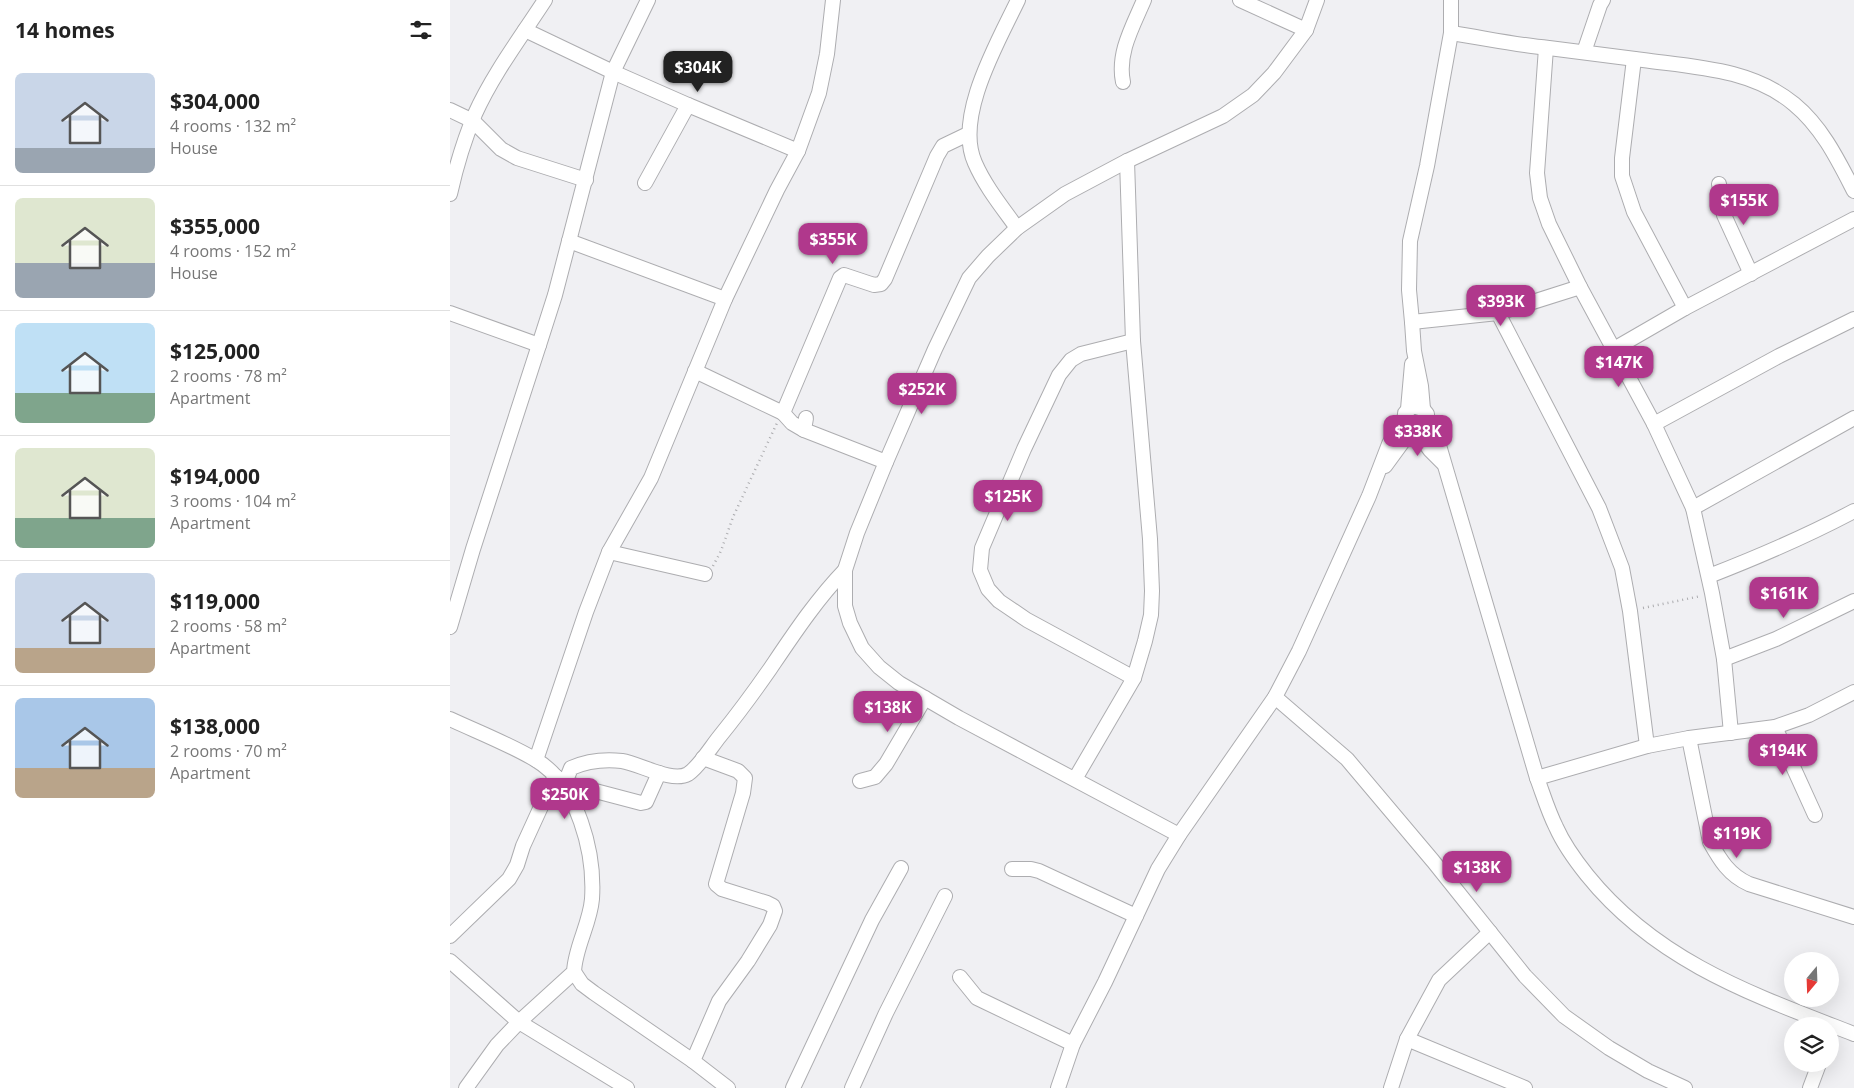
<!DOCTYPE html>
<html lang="en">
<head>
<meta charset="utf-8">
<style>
  :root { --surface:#fff; --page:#f2f2f2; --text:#222; --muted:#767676; --line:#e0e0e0; --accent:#b0388c }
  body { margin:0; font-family:"Open Sans",sans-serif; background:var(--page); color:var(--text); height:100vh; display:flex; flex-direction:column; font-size:19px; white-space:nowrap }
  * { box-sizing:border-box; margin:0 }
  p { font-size:16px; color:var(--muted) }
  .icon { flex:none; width:28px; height:28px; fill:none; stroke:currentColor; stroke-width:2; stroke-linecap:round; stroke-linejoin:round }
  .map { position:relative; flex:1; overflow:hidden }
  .details { display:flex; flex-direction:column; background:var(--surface); width:450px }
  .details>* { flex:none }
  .needle { width:32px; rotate:199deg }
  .fabs { position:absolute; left:1334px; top:952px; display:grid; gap:10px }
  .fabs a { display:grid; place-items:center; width:55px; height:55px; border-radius:50%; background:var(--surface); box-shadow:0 5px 20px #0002; font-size:25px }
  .price { position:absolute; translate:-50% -42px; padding:0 11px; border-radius:10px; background:var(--accent); color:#fff; font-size:16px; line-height:32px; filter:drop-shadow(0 1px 2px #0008) }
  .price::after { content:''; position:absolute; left:50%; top:30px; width:15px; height:11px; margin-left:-8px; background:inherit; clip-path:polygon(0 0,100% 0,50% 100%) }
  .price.on { background:#222; color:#fff }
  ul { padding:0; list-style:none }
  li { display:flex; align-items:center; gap:15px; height:125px; padding:0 15px }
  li+li { border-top:1px solid var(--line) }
  li span { display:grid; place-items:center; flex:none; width:140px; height:100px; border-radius:8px; color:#555 }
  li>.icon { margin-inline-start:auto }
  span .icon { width:60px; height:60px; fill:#fffc; stroke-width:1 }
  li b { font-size:21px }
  h2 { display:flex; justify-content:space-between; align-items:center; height:60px; padding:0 15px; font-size:21px }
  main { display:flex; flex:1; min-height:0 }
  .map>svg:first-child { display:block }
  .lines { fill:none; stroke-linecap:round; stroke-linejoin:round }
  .minor-casing { stroke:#adadb0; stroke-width:16 }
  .path { stroke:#acacaf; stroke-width:2.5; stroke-dasharray:1 4; stroke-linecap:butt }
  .minor { stroke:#fff; stroke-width:14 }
</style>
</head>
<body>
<main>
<section class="details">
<h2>14 homes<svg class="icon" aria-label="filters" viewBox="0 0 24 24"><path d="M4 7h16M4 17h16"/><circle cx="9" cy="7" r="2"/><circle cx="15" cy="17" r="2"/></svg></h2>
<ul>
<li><span style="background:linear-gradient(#c9d6e8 75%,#9aa5b1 0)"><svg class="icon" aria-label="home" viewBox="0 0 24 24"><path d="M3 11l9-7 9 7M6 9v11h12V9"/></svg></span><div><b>$304,000</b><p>4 rooms · 132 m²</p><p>House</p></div></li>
<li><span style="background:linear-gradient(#dfe7d0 65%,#9aa5b1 0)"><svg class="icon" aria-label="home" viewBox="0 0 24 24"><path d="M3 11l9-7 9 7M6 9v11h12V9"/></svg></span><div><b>$355,000</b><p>4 rooms · 152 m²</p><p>House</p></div></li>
<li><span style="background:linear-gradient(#bfe0f5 70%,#7fa58c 0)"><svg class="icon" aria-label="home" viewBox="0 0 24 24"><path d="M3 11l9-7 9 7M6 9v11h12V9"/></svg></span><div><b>$125,000</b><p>2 rooms · 78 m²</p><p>Apartment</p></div></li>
<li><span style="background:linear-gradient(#dfe7d0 70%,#7fa58c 0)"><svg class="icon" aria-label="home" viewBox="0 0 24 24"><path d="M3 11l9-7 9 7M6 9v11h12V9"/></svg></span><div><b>$194,000</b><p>3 rooms · 104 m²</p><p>Apartment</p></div></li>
<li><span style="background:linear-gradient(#c9d6e8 75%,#b9a48a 0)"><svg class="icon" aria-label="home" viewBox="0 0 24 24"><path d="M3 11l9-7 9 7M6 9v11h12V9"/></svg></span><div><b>$119,000</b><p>2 rooms · 58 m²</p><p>Apartment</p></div></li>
<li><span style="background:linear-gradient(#a9c7e8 70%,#b9a48a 0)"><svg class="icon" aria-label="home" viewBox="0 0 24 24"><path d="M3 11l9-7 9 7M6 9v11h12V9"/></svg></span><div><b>$138,000</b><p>2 rooms · 70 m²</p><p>Apartment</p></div></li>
</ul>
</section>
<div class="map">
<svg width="1404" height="1088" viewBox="0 0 1404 1088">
  <rect width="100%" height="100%" fill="#f0f0f3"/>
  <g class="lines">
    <g class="minor-casing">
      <g id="minor">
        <path d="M790,0L856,30"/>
        <path d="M75,30L163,72L238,105"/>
        <path d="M1001,33C1034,38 1066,45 1099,48C1130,52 1162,56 1193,60C1245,67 1302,69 1344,104C1372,127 1388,160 1404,191"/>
        <path d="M1096,48L1087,173L1090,198L1099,224L1130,287L1204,424L1243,508L1262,593L1274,659L1281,733"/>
        <path d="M1134,52L1150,5L1153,0"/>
        <path d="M1184,59L1172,158V176L1184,212L1235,308"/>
        <path d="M673,82C667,53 683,26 694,0"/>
        <path d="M0,110L23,121L51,149L67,158L136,180"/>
        <path d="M195,183L238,105L348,151"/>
        <path d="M1269,184L1274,215L1301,274"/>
        <path d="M0,194C6,167 14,140 25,114C43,74 71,37 95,0"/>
        <path d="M567,228C552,207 535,186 525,163C504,117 548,42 568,0"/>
        <path d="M119,241L275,299"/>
        <path d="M0,313L89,345L23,549L0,627"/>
        <path d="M1048,313L1149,508L1172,568L1180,611L1197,746"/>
        <path d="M962,322L1048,313L1130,287"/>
        <path d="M683,341L631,354L621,360L609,375L574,449L532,548L530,570L538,589L549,601L577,620L684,678"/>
        <path d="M89,345L105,295L163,72L198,0"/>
        <path d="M1164,349L1235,308L1404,219"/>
        <path d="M245,371L333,413L390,278L394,275L424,285L431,284L435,279L487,156L493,146L518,134"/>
        <path d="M958,409L962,364"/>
        <path d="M973,409L971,386L964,351L962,322L959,290L960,241L977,166L1001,33V0"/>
        <path d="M333,413L342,423L354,430"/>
        <path d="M356,418L354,430L436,462"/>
        <path d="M977,420L970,428L962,429L955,423V413L963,406L973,409L977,414V420L988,442L1087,778C1093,794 1098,811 1106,827C1114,845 1125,860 1137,875C1207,962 1304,995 1404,1034"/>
        <path d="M1204,424L1329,356L1404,319"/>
        <path d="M965,429L980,450L993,463"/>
        <path d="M935,466L962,429"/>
        <path d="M1243,508L1404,418"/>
        <path d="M159,552L255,574"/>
        <path d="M1259,576C1308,557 1357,536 1404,511"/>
        <path d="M1274,659L1326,639L1404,601"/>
        <path d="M825,697L897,759L983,861L1075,976L1114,1016L1159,1048L1198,1071L1235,1088"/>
        <path d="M0,719C28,732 59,744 86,760C128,785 145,853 142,899C140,924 125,947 124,972L69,1022L47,1045L16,1088"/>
        <path d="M1325,727L1365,815"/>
        <path d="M1239,738L1260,842C1270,860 1279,875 1299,884L1404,917"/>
        <path d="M86,760L136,612L159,552L201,478L275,299L327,190L348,151L369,93L377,54L383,0"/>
        <path d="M1087,778L1197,746L1239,738L1325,727L1359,715L1404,692"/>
        <path d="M625,779L684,678L695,641L701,615L702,591L700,539L683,341L677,161"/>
        <path d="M410,781L425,777L436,764L475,698"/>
        <path d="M115,783L121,768C137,761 154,759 172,761C190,764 222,783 238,774C249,767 261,747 270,736C287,715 304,692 320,669C343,635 366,600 395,570"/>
        <path d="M729,835L509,718L449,683L429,667L412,648L400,623L395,606V570L407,533L436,462L485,349L519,278L538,256L567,228L615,194L677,161L773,116L803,95L824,73L856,30L867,0"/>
        <path d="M562,869H581L589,871L686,916"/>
        <path d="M0,936L59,879L67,865L73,846L105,776L115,783L191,803L196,802L209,773"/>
        <path d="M0,961L69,1022L177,1088"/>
        <path d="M124,972L132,984L144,993L243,1061L278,1088"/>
        <path d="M510,977L527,998L623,1044"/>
        <path d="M957,1039L1075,1088"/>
        <path d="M243,1061L269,1001L298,961L320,925L325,911L323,906L317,903L272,889L266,884L293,793L295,778L288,771L253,758"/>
        <path d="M343,1088L422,920L451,868"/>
        <path d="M402,1088L436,1013L495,896"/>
        <path d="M608,1088L623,1044L655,982L708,869L729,835L825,697L849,651L919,496L939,444L954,418"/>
        <path d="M941,1088L957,1039L989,980L1040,932"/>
        <path d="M1360,1088L1369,1064"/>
      </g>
    </g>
    <g class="path">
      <path d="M263,566L271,551L283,517L327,423"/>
      <path d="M1193,608L1251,596"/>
    </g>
    <use href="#minor" class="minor"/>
  </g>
</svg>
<div class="fabs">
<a><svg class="needle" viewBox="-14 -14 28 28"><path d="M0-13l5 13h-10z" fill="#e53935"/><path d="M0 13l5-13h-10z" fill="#767676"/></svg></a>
<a><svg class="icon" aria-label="layers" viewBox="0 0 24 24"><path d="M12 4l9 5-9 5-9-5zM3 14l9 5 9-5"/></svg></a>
</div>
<b class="price on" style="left:248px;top:93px">$304K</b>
<b class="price" style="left:1294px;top:226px">$155K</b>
<b class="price" style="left:383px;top:265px">$355K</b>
<b class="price" style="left:1051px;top:327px">$393K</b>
<b class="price" style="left:1169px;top:388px">$147K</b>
<b class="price" style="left:472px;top:415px">$252K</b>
<b class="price" style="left:968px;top:457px">$338K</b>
<b class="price" style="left:558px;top:522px">$125K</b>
<b class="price" style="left:1334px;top:619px">$161K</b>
<b class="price" style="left:438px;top:733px">$138K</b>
<b class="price" style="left:1333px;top:776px">$194K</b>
<b class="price" style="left:115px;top:820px">$250K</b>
<b class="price" style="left:1287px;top:859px">$119K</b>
<b class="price" style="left:1027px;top:893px">$138K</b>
</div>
</main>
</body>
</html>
